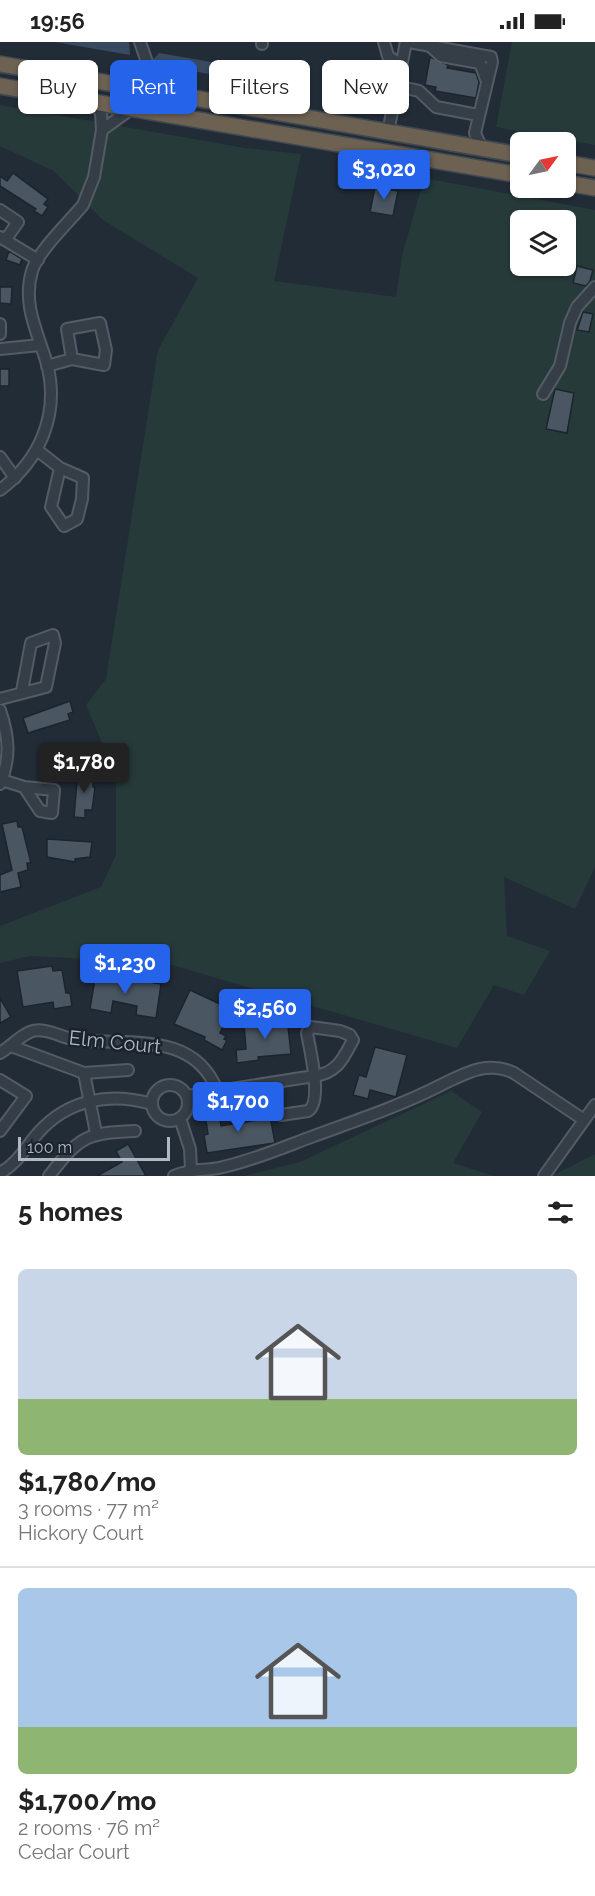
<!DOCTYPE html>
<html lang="en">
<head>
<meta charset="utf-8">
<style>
  :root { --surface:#fff; --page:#f2f2f2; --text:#222; --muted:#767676; --line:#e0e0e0; --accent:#2563eb }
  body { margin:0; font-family:Raleway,sans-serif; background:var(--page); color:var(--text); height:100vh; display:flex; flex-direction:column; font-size:22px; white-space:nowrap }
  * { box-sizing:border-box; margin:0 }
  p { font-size:20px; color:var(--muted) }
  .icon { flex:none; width:33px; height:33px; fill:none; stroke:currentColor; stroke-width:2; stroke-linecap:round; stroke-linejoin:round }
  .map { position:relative; height:1134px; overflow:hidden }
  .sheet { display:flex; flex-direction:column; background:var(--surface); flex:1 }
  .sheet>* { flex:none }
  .hud { position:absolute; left:18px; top:18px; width:560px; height:54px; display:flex; gap:12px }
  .needle { width:39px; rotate:57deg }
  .controls { position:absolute; left:510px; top:90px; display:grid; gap:12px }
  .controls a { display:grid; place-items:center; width:66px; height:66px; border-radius:9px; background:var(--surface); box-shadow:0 2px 4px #0004; font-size:30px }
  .scale { position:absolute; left:18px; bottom:15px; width:152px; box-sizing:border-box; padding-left:6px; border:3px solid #b0b8c4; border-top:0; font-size:16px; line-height:21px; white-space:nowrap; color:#b0b8c4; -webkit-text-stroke:4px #1a222c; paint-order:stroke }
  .price { position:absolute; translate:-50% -51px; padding:0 14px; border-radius:6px; background:var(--accent); color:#fff; font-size:20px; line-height:39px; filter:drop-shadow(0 2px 3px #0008) }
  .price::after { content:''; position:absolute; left:50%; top:36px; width:18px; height:14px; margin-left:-9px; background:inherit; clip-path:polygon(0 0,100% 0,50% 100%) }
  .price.active { background:#222; color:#fff }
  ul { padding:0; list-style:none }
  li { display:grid; align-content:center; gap:12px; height:318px; padding:0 18px }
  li+li { border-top:2px solid var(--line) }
  li span { display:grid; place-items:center; height:186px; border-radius:9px; color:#555 }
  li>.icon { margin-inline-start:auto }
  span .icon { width:108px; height:108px; fill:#fffc; stroke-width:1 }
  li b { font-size:26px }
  h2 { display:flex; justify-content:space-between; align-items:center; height:72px; padding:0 18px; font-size:26px }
  .tag { padding:0 21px; border-radius:9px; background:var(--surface); box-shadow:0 2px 4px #0004; font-size:21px; line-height:54px }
  .tag.active { background:var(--accent); color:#fff }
  .status { display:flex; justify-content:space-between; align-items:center; height:42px; padding:0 30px; background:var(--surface); direction:ltr }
  .status svg { height:16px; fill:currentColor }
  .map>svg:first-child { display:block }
  .green { fill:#273a3a; fill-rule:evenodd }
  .water { fill:#384a5f }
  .building { fill:#4a5662; stroke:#1c242e; stroke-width:1.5 }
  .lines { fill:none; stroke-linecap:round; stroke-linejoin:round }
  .minor-casing { stroke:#535b65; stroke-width:14 }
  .highway-casing { stroke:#404852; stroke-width:18 }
  .minor { stroke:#353d47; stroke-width:10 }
  .highway { stroke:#6d6152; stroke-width:15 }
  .labels { text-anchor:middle; stroke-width:5; stroke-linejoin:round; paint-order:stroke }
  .street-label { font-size:20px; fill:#b0b8c4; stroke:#1a222c }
</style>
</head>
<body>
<div class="status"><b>19:56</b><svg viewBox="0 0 49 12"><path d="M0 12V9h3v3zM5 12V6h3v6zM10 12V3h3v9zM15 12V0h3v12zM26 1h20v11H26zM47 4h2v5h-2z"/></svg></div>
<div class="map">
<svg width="595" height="1134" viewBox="0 0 595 1134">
  <rect width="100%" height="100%" fill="#222c37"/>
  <g class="green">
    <path d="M512,0H595V103L496,85Z"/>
    <path d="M0,63L245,106L301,112L274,239L396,255L402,214L424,136L595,168V825L575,867L504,835L507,894L550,909L524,953L494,943L457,1006L165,921L30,914L0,921V884L101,845L116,813V733L86,663L106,637L158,308L198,236L103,178L54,129L0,104ZM520,178H566V224H520Z"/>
    <path d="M451,1049L482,1070L453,1121L494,1134H244L300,1120Z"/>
    <path d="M595,1112V1134H552Z"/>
  </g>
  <g class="water">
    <path d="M55,0H129L130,13Z"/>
    <path d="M159,11L264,29L261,41L158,23L153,18Z"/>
  </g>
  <g class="building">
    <path d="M430,15L448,23L447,26L476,31L479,40L476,56L435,49L436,45L425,43Z"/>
    <path d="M13,131L48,157L44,162L48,165L42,174L34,169L36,167L0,144V134L7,139Z"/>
    <path d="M375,145L398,149L393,174L370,170Z"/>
    <path d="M9,209L22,217L20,223L6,218Z"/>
    <path d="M577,224L593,228L590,239L586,244L573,241Z"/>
    <path d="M0,245H12L11,262L0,261Z"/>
    <path d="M583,270L593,272L589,290L577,288Z"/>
    <rect x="0" y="327" width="9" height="17"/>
    <path d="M555,347L574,351L567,391L546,387Z"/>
    <path d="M70,659L73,670L68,672L70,678L28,691L23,676Z"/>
    <path d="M56,705L66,706V709L75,710V713L81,714L80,727L46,725L47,708L56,709Z"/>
    <path d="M78,728H91L90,736H93V745H95L92,768H85V776L74,775Z"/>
    <path d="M17,779L18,785H22L31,821H27L28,828L18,831L21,845L0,850V833L12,828L2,782Z"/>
    <path d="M47,797L92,800L90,815L75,817V820L47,815Z"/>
    <path d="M52,924L53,929L62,928L66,951H70L72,964L54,967L53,960L23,965L17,929Z"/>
    <path d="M96,931L161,942L156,976L136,973L137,964L113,959L111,971L90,967Z"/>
    <path d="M190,948L222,963L221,966L230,970L220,991L226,994L224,997L227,998L222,1008L204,998L205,995L174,982Z"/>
    <path d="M0,956L11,975L0,981Z"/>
    <path d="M287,975L291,1012L258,1015L259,1018L237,1021L236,1008L246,1007L244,984L253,983L252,979Z"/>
    <path d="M375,1005L407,1013L396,1055L370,1048L368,1057L353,1053L359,1033L366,1035Z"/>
    <path d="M269,1068L275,1101L207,1111L204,1093L208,1092L205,1073L219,1071L221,1084L258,1078L257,1070Z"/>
    <path d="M128,1102L146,1134H97L122,1120L116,1109Z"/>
  </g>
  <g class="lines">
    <g class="minor-casing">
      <g id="minor">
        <path d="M140,0L148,23L165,51"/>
        <path d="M262,0V2"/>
        <path d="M384,0L388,14L401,23"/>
        <path d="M409,0L491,15L492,20L475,91L482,107"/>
        <path d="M429,3L441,14L480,21L486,37"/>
        <path d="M397,44L419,49L436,65L478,73"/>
        <path d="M95,61L101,71L102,88L131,67"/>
        <path d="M388,90L406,0"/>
        <path d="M0,168L18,180L6,197"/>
        <path d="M0,195L38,218"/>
        <path d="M0,282V292"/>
        <path d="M0,307L40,303"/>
        <path d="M47,324L72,317L67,287L100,281L106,308L104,323L72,317"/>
        <path d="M543,352L560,324L570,281L577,265L595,245"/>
        <path d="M37,408L60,426L83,436L82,457L77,477L64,484L51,465L60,426"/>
        <path d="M0,415L15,436"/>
        <path d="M0,448C40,418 60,372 47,322C38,291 22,263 32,229C38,209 69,180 83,163L94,135L102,88"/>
        <path d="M0,657L46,645L55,601L53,593L31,601L22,649"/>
        <path d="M0,668C9,695 11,716 0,742"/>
        <path d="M2,738L24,745L54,748L52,771L40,769L24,745"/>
        <path d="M11,1004L84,1031L128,1028"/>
        <path d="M0,1011C10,1005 20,994 30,990C44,984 62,996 76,998C128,1004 193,988 217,1048"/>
        <path d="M84,1031L96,1091"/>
        <path d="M0,1038L26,1054L0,1089"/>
        <circle cx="170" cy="1061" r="18"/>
        <path d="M187,1054L314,1034C337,1031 343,1017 353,998L350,993L340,989L311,985L307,991C310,1008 323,1060 308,1069L281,1073"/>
        <path d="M180,1076L190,1107L191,1127"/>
        <path d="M0,1131C18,1121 25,1106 38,1091C68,1057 110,1050 152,1062"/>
        <path d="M49,1134C80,1094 86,1091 135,1089"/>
        <path d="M174,1134C196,1125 203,1130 223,1125C254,1118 284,1105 314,1094C357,1078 400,1064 441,1043C466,1031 488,1018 514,1031L584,1078"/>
        <path d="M544,1134L595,1063"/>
      </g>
    </g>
    <g class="highway-casing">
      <g id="highway">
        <path d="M0,22L520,113"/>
        <path d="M0,44L520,133"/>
        <path d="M566,121L595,126"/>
        <path d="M566,141L595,146"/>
      </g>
    </g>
    <use href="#minor" class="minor"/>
    <use href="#highway" class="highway"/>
  </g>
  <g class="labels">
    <g class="street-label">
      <text transform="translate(115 1000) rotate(6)" y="7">Elm Court</text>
    </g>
  </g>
</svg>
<div class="controls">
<a><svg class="needle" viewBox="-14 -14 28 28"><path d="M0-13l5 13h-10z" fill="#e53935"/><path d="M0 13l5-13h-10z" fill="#767676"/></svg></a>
<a><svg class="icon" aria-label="layers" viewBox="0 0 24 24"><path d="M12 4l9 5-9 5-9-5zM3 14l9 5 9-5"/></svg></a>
</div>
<div class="scale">100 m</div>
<b class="price" style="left:384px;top:159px">$3,020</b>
<b class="price active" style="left:84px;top:752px">$1,780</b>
<b class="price" style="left:125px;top:953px">$1,230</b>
<b class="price" style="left:265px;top:998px">$2,560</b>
<b class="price" style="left:238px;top:1091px">$1,700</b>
<div class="hud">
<a class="tag">Buy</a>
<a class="tag active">Rent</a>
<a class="tag">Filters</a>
<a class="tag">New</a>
</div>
</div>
<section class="sheet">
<h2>5 homes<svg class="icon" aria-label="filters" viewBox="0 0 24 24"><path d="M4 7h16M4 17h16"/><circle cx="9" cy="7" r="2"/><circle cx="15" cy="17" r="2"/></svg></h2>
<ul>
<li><span style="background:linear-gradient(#c9d6e8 70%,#8fb573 0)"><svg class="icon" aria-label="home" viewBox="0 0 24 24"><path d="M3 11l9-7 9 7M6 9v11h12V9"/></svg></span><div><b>$1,780/mo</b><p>3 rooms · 77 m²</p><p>Hickory Court</p></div></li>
<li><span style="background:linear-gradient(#a9c7e8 75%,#8fb573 0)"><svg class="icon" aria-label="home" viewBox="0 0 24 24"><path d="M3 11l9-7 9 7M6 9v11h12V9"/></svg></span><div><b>$1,700/mo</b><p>2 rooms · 76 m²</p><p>Cedar Court</p></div></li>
</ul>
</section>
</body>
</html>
